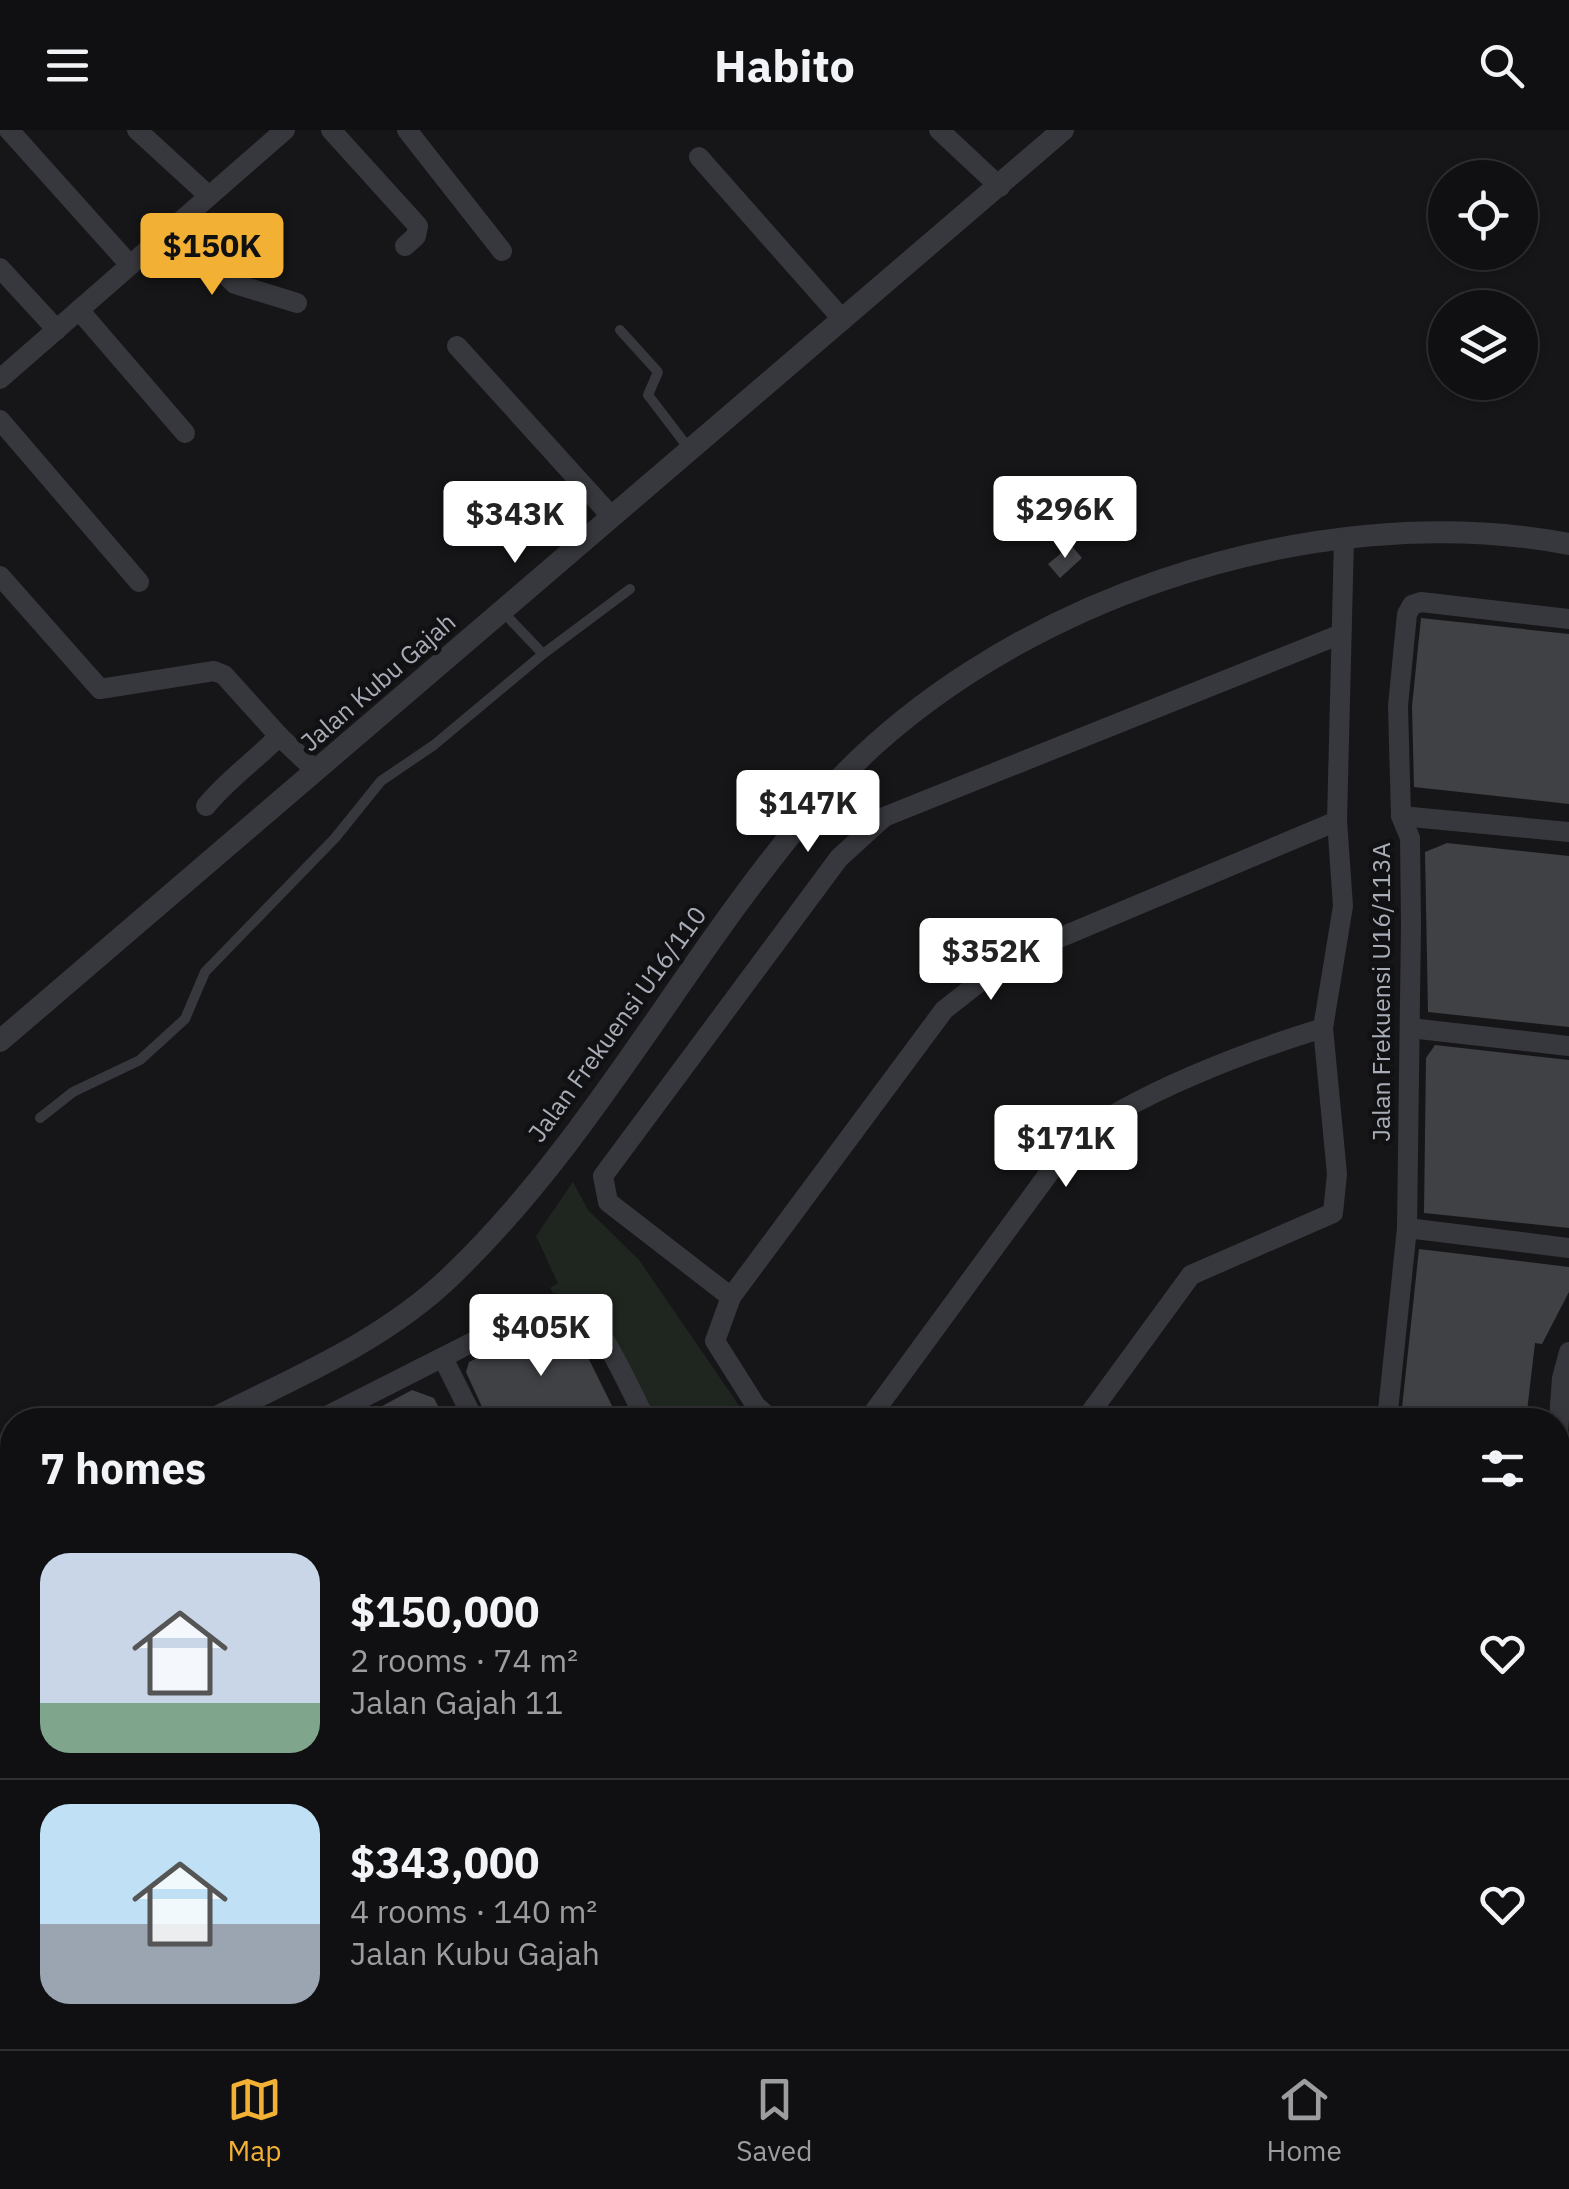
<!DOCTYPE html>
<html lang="en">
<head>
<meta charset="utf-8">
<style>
  :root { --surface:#101012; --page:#1e1e20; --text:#f1f3f6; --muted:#9c9d9f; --line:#303032; --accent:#f2b134 }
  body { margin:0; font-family:"IBM Plex Sans",sans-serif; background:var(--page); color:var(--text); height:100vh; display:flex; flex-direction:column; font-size:38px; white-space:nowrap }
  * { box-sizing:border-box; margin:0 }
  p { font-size:32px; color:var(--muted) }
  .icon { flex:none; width:55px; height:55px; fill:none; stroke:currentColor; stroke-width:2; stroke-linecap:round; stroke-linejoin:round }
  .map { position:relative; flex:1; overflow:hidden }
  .side { position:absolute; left:0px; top:1278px; width:1570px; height:642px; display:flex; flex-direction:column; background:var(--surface); border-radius:40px 40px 0 0; box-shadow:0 2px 8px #0004,0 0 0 2px var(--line) }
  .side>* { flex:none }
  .buttons { position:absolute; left:1428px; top:30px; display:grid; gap:20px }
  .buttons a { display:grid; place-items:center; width:110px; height:110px; border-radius:50%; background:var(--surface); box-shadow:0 2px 8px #0004,0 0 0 2px var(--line); font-size:50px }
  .price { position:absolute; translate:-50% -85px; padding:0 22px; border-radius:10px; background:#fff; color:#222; font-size:32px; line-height:65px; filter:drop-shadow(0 2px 5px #0008) }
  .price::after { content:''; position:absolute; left:50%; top:60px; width:30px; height:22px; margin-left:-15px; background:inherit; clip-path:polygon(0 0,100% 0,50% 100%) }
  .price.on { background:var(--accent); color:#111 }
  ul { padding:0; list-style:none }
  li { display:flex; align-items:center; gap:30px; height:250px; padding:0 40px }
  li+li { border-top:2px solid var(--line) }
  li span { display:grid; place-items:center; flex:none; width:280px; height:200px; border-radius:30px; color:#555 }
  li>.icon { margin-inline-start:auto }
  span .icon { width:120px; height:120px; fill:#fffc; stroke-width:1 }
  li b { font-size:42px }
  h2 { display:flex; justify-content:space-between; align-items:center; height:120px; padding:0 40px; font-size:42px }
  header { display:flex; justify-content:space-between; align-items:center; height:130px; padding:0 40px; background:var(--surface); font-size:45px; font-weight:700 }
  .tabs { display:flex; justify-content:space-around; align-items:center; height:140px; border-top:2px solid var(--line); background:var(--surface); font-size:28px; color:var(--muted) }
  .tabs a { display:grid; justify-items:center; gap:5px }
  .tabs .on { color:var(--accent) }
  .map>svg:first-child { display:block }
  .green { fill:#1e261f }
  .building { fill:#404145 }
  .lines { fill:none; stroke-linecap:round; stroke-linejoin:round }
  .service { stroke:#37383d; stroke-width:10 }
  .minor { stroke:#37383d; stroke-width:20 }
  .tertiary { stroke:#37383d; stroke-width:22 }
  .labels { text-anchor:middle; stroke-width:9; stroke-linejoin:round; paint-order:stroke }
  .street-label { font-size:25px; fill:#a8adb8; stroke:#111113 }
</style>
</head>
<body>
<header><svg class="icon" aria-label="menu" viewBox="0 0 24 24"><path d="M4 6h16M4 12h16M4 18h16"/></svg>Habito<svg class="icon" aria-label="search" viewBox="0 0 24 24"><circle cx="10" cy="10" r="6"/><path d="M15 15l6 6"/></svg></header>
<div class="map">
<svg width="1569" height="1919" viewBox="0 0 1569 1919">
  <rect width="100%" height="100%" fill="#161618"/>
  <g class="green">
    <path d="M573,1052L588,1080L639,1130L749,1290H654L600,1183L589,1173L553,1163L550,1158L558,1153L536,1106Z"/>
    <path d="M1558,1348L1569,1368V1474L1558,1473Z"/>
    <path d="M99,1908H407L413,1919H102Z"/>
    <path d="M577,1908H845L832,1919H553Z"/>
    <path d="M1142,1908H1268L1287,1919H1153Z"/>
  </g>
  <g class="building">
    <path d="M1071,415L1082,428L1060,448L1048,434Z"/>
    <path d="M1421,488L1569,504V674L1414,657L1412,576Z"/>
    <path d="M1447,713L1569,726V897L1428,882L1425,722Z"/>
    <path d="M1435,915L1569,930V1098L1424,1083L1426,928Z"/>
    <path d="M1419,1119L1569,1137V1162L1542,1214L1535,1213L1526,1290L1401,1287Z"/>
    <path d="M557,1190L572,1195L619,1290H488L466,1242L469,1232Z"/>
    <path d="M412,1260L434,1268L445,1290H356Z"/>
  </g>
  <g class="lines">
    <g class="service">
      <path d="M620,200L658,242L648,265L690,320"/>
      <path d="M543,524L630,459"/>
      <path d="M40,988L73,962L140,930L185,889L205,842L335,708L381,651L434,615L543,524L503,482"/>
      <path d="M0,1819L12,1824"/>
    </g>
    <g class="minor">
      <path d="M9,0L130,135"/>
      <path d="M137,0L209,66"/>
      <path d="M331,0L418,96L416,106L405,116"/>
      <path d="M407,0L502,121"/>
      <path d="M939,0L1000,57"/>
      <path d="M699,27L843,190"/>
      <path d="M175,96L235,154L297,173"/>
      <path d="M0,138L57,200"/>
      <path d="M79,180L185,303"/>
      <path d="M457,216L612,387"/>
      <path d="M0,249L285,0"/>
      <path d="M0,290L139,452"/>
      <path d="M0,446L100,559L214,541L224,545L279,606"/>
      <path d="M206,676C230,647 254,632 279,606L316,641"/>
      <path d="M1401,686L1569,702"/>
      <path d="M1410,898L1569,916"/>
      <path d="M1407,1098L1569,1118"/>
      <path d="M731,1167L944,880L1009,829L1337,691"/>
      <path d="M444,1230L474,1290"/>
      <path d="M319,1290L530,1183C544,1177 561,1171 576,1177C599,1187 633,1266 646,1290"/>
      <path d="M772,1290L756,1276L715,1211L731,1167L608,1072L603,1046L839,728L884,687L1341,504"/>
      <path d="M868,1290L1071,1013C1134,964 1245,922 1323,898"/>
      <path d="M1085,1290L1191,1145L1333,1083L1337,1044L1323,898L1343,776L1337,691L1344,408"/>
      <path d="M1387,1290L1407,1098L1411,794L1410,708L1401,686L1398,576L1407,484L1412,475L1421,472L1569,489"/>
      <path d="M1558,1303L1562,1248L1569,1222"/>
      <path d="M1558,1321L1569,1345"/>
      <path d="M0,1447L12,1441"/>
      <path d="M1558,1492L1569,1493"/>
      <path d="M0,1662L12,1648"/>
      <path d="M1558,1696L1569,1697"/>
      <path d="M0,1755L12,1760"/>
      <path d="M1558,1758L1569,1751"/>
      <path d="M103,1908L105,1919"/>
      <path d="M432,1908L438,1919"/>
      <path d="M1131,1908L1142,1919"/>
      <path d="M1293,1908L1312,1919"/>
      <path d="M533,1919L556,1908"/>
      <path d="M847,1919L860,1908"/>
      <path d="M1036,1919L1049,1908"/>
    </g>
    <g class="tertiary">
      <path d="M0,911L1063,0"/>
      <path d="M210,1290C294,1248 384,1211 452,1145C595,1008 689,820 820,670C992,473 1313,365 1569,414"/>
      <path d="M0,1393L12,1387"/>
    </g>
  </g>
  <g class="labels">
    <g class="street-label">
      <text transform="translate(378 552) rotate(-41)" y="9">Jalan Kubu Gajah</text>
      <text transform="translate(1381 862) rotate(-90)" y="9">Jalan Frekuensi U16/113A</text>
      <text transform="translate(617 894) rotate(-54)" y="9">Jalan Frekuensi U16/110</text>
    </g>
  </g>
</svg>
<div class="buttons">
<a><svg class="icon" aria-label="locate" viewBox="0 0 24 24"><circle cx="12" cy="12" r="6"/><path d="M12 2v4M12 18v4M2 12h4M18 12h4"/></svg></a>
<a><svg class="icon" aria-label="layers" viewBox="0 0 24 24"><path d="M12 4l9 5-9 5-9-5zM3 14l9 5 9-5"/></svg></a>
</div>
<b class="price on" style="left:212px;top:168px">$150K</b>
<b class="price" style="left:1065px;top:431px">$296K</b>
<b class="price" style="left:515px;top:436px">$343K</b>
<b class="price" style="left:808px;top:725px">$147K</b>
<b class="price" style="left:991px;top:873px">$352K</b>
<b class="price" style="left:1066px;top:1060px">$171K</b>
<b class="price" style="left:541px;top:1249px">$405K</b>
<section class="side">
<h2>7 homes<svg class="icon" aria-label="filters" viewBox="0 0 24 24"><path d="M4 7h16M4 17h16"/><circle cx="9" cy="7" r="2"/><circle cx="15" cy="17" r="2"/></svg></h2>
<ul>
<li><span style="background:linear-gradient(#c9d6e8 75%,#7fa58c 0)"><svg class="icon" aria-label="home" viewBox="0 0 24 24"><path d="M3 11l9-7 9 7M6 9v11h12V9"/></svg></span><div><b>$150,000</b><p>2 rooms · 74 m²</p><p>Jalan Gajah 11</p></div><svg class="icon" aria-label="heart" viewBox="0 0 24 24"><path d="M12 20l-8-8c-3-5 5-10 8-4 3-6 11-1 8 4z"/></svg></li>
<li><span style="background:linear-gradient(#bfe0f5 60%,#9aa5b1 0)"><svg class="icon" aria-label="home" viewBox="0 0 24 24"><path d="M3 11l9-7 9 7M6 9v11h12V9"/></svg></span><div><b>$343,000</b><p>4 rooms · 140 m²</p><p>Jalan Kubu Gajah</p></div><svg class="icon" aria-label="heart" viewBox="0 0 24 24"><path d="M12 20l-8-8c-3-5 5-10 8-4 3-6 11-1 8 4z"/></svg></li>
</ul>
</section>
</div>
<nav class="tabs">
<a class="on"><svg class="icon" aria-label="map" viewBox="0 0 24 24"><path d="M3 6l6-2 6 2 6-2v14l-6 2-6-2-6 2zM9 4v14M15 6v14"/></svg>Map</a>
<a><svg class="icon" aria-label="saved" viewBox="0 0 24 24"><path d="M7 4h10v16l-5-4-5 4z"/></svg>Saved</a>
<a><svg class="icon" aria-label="home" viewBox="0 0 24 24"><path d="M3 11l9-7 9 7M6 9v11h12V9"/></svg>Home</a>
</nav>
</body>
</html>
